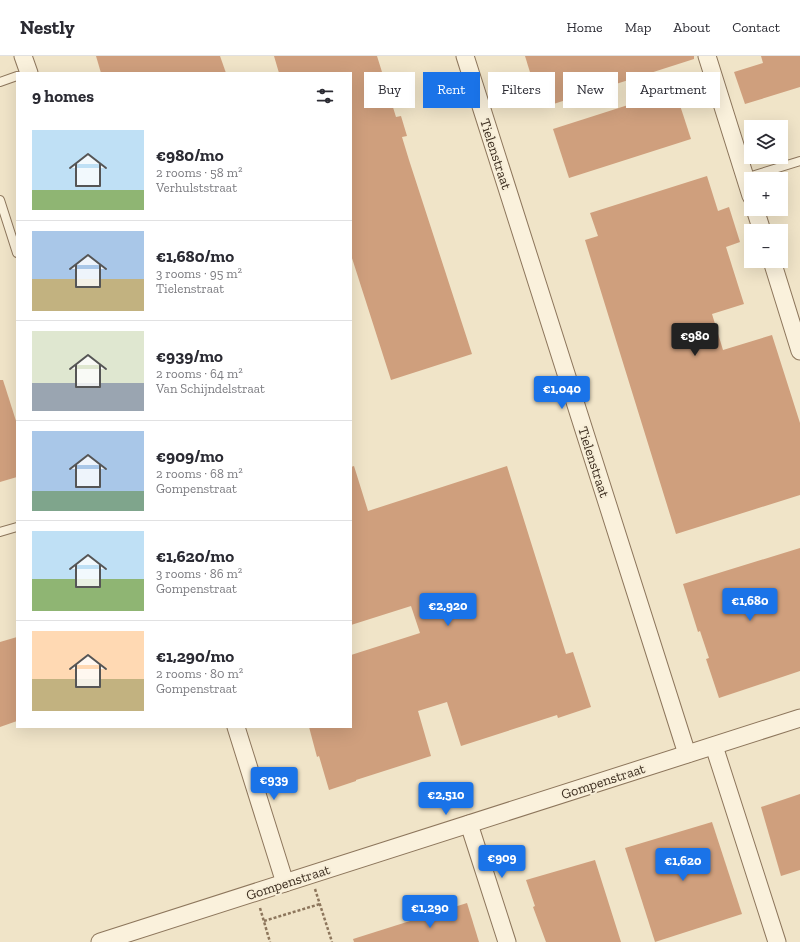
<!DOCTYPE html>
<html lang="en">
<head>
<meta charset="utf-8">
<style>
  :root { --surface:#fff; --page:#f2f2f3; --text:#2b2b33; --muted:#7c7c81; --line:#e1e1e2; --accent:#1a73e8 }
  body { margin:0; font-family:"Zilla Slab",serif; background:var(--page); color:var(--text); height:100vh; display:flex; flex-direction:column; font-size:15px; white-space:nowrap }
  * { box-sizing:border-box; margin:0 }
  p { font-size:13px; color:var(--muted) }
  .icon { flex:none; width:22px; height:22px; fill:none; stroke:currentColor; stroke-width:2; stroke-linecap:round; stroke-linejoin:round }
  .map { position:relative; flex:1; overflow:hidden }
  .details { position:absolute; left:16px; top:16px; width:336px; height:656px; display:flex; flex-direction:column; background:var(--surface); border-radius:0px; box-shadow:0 4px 16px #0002 }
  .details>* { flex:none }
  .hud { position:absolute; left:364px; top:16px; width:376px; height:36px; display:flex; gap:8px }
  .buttons { position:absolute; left:744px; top:64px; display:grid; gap:8px }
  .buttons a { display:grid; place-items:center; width:44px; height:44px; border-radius:0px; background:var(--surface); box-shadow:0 4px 16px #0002; font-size:20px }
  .price { position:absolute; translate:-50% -34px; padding:0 9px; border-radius:4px; background:var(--accent); color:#fff; font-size:13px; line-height:26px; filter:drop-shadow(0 1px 2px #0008) }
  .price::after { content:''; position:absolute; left:50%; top:24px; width:12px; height:9px; margin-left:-6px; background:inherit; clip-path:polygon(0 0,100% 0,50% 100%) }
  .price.on { background:#222; color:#fff }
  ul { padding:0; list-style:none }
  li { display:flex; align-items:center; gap:12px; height:100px; padding:0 16px }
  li+li { border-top:1px solid var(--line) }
  li span { display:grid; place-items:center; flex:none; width:112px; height:80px; border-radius:0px; color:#555 }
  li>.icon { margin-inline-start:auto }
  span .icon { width:48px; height:48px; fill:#fffc; stroke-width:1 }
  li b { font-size:17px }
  h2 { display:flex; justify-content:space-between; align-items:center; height:48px; padding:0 16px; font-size:17px }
  .tag { padding:0 14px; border-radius:0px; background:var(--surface); box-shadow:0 4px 16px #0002; font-size:14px; line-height:36px }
  .tag.on { background:var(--accent); color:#fff }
  header { display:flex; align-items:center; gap:24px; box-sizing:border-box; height:56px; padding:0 20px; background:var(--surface); border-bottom:1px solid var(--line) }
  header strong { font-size:19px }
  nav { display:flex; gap:22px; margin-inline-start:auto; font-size:14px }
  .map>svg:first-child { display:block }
  .building { fill:#cf9f7d }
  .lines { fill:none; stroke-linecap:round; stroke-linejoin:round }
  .service-casing { stroke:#8d765c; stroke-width:10 }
  .minor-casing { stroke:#8d765c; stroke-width:19 }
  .path { stroke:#8d765c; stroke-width:2.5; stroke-dasharray:3 2; stroke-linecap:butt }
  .service { stroke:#faf1dc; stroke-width:8 }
  .minor { stroke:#faf1dc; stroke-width:17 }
  .labels { text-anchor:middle; stroke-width:4; stroke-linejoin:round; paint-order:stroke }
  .street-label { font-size:14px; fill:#3d2e20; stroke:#f7eed8 }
</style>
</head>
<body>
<header>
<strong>Nestly</strong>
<nav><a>Home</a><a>Map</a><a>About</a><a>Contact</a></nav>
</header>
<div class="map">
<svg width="800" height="886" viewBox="0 0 800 886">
  <rect width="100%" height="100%" fill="#f0e4c8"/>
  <g class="building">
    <path d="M96,0H220L226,17H101Z"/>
    <path d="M274,0H377L396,61L401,60L407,80L402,81L409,104L472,298L391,324L351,199V17H279Z"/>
    <path d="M525,0H694V3L541,52Z"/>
    <path d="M761,0H800V31L745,48L734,16L763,7Z"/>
    <path d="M675,34L691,83L569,122L553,73Z"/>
    <path d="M707,120L718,155L729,151L740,186L726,191L744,248L712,258L723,294L772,279L800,367V439L676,478L585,184L598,180L590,157Z"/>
    <path d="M0,324H3L17,368V421L0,426Z"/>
    <path d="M354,410L368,455L507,410L566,598L573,596L591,651L558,662L557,659L461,690L447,646L418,655L431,700L356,724V725L329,734L319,700L317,701L309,671H351V599L420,577L411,550L351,569V411Z"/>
    <path d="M800,492V615L719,642L706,603L709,602L700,575L698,576L683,528Z"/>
    <path d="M17,581V665L0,671V586Z"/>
    <path d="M800,738V814L781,820L761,751Z"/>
    <path d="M712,766L742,858L655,886L625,792Z"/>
    <path d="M595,804L621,886H546L533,851L535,850L526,824Z"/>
    <path d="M467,847L479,886H354L353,883Z"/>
  </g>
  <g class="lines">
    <g class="service-casing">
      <g id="service">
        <path d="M0,26L17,20"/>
        <path d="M745,122L800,105"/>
        <path d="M0,144L17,197"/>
        <path d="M0,476L17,471"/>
      </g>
    </g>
    <g class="minor-casing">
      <g id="minor">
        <path d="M23,0L29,17"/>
        <path d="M465,0L687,698"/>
        <path d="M707,0L751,140"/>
        <path d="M755,153L762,175"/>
        <path d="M772,205L800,295"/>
        <path d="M236,671L285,827"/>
        <path d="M714,690L777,886"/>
        <path d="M469,768L507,886"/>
        <path d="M100,886L800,662"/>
      </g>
    </g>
    <g class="path">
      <path d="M315,833L332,886"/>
      <path d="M260,852L270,886"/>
      <path d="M264,865L320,848"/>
    </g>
    <use href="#service" class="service"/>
    <use href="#minor" class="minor"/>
  </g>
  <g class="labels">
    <g class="street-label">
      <text transform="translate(496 98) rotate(72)" y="5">Tielenstraat</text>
      <text transform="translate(594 406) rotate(72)" y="5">Tielenstraat</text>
      <text transform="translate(603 725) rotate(-18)" y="5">Gompenstraat</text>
      <text transform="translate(288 826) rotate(-18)" y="5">Gompenstraat</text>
    </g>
  </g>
</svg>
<div class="buttons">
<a><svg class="icon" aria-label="layers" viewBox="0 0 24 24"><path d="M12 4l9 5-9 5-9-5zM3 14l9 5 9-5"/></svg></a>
<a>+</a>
<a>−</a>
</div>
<b class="price on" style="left:695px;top:301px">€980</b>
<b class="price" style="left:562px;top:354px">€1,040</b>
<b class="price" style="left:750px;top:566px">€1,680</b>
<b class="price" style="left:448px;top:571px">€2,920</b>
<b class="price" style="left:274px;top:745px">€939</b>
<b class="price" style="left:446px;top:760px">€2,510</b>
<b class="price" style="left:502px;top:823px">€909</b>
<b class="price" style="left:683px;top:826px">€1,620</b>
<b class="price" style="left:430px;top:873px">€1,290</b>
<div class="hud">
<a class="tag">Buy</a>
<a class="tag on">Rent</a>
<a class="tag">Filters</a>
<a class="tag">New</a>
<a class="tag">Apartment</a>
</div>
<section class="details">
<h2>9 homes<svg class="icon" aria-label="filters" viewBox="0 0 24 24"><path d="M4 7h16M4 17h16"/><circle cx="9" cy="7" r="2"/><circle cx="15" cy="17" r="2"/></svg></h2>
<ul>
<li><span style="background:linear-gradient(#bfe0f5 75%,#8fb573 0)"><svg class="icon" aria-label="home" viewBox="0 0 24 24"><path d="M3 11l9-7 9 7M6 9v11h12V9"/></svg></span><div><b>€980/mo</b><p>2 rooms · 58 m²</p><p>Verhulststraat</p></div></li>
<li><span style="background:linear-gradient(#a9c7e8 60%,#c2b280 0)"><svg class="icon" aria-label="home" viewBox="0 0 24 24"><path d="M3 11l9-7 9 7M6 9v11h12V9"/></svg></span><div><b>€1,680/mo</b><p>3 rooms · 95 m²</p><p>Tielenstraat</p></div></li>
<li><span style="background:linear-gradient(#dfe7d0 65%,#9aa5b1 0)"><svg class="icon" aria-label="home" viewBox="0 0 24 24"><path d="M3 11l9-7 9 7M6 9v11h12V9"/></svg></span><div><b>€939/mo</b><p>2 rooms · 64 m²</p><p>Van Schijndelstraat</p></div></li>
<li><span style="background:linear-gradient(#a9c7e8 75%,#7fa58c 0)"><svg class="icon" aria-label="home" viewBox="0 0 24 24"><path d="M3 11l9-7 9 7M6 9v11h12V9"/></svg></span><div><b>€909/mo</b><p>2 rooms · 68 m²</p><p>Gompenstraat</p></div></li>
<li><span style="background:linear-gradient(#bfe0f5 60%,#8fb573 0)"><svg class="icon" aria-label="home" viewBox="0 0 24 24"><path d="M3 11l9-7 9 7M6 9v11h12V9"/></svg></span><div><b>€1,620/mo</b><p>3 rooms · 86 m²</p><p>Gompenstraat</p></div></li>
<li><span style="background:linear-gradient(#ffd9b3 60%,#c2b280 0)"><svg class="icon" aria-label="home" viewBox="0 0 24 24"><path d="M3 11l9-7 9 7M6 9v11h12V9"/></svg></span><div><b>€1,290/mo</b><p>2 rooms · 80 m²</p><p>Gompenstraat</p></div></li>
</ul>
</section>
</div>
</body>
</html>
